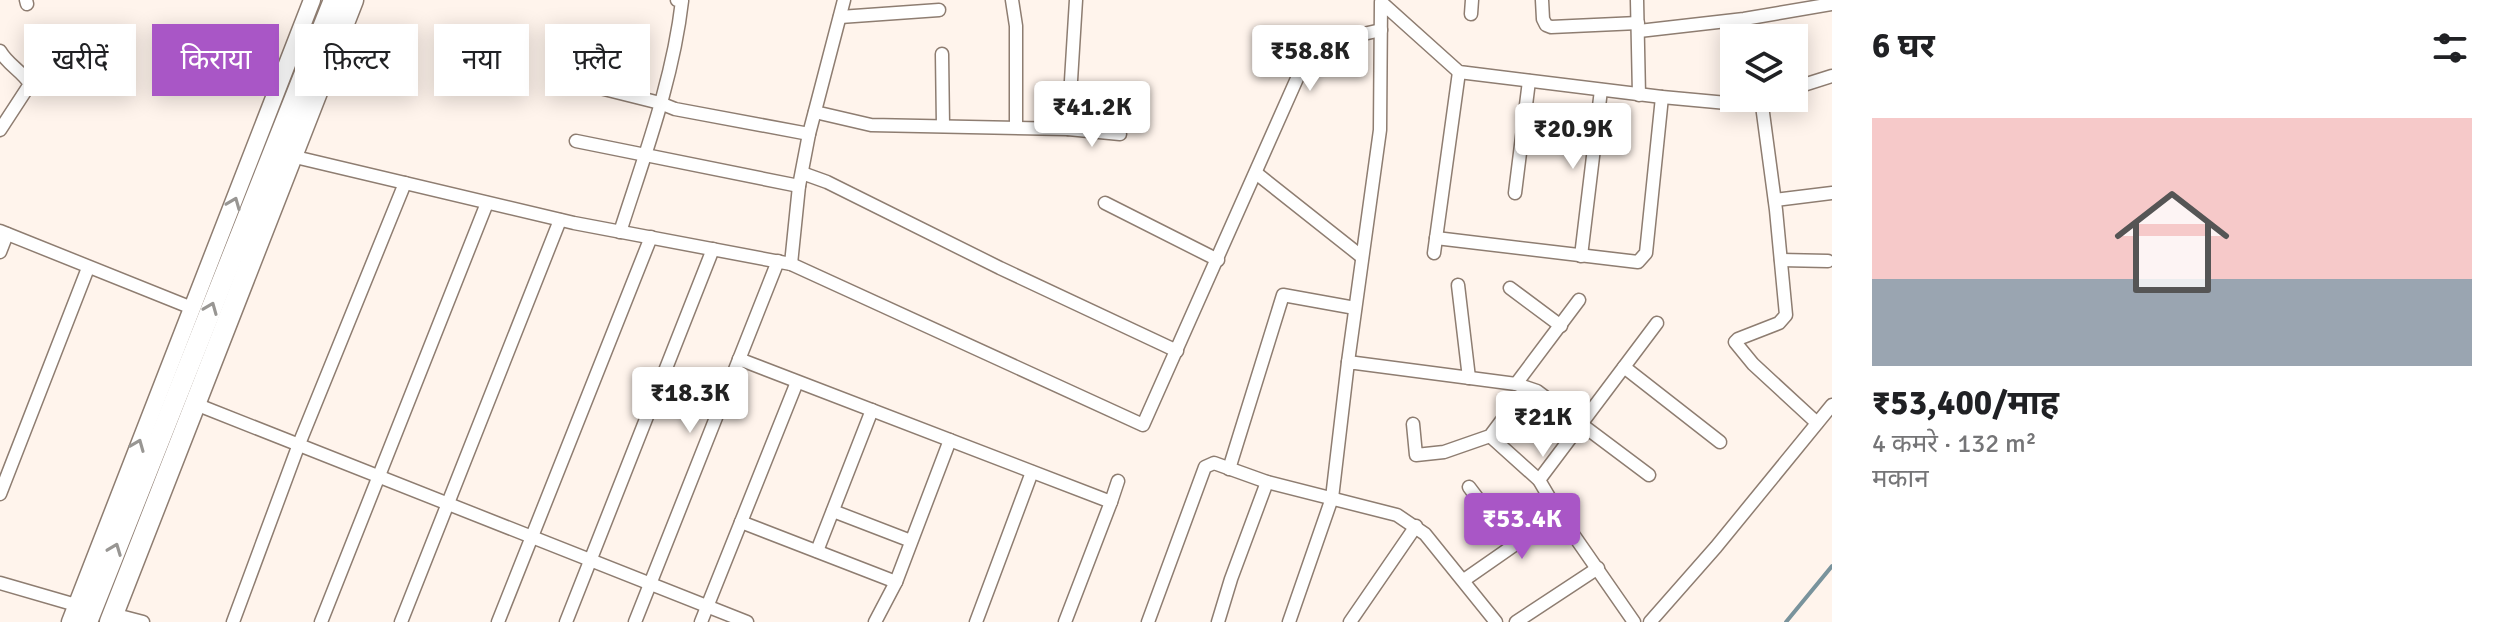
<!DOCTYPE html>
<html lang="hi">
<head>
<meta charset="utf-8">
<style>
  :root { --surface:#fff; --page:#f2f2f2; --text:#202124; --muted:#757577; --accent:#a956c6 }
  body { margin:0; font-family:Signika,"Noto Sans Devanagari",sans-serif; background:var(--page); color:var(--text); height:100vh; display:flex; flex-direction:column; font-size:30px; white-space:nowrap }
  * { box-sizing:border-box; margin:0 }
  p { font-size:26px; color:var(--muted) }
  .icon { flex:none; width:44px; height:44px; fill:none; stroke:currentColor; stroke-width:2; stroke-linecap:round; stroke-linejoin:round }
  .map { position:relative; flex:1; overflow:hidden }
  .drawer { display:flex; flex-direction:column; background:var(--surface); width:680px }
  .drawer>* { flex:none }
  .hud { position:absolute; left:24px; top:24px; width:760px; height:72px; display:flex; gap:16px }
  .controls { position:absolute; left:1720px; top:24px; display:grid; gap:16px }
  .controls a { display:grid; place-items:center; width:88px; height:88px; border-radius:0px; background:var(--surface); box-shadow:0 4px 20px #0003; font-size:40px }
  .price { position:absolute; translate:-50% -68px; padding:0 18px; border-radius:8px; background:#fff; color:#222; font-size:26px; line-height:52px; filter:drop-shadow(0 2px 4px #0008) }
  .price::after { content:''; position:absolute; left:50%; top:48px; width:24px; height:18px; margin-left:-12px; background:inherit; clip-path:polygon(0 0,100% 0,50% 100%) }
  .price.current { background:var(--accent); color:#fff }
  ul { padding:0; list-style:none }
  li { display:grid; align-content:center; gap:16px; height:424px; padding:0 40px }
  li span { display:grid; place-items:center; height:248px; border-radius:0px; color:#555 }
  li>.icon { margin-inline-start:auto }
  span .icon { width:144px; height:144px; fill:#fffc; stroke-width:1 }
  li b { font-size:34px }
  h2 { display:flex; justify-content:space-between; align-items:center; height:96px; padding:0 40px; font-size:34px }
  .tag { padding:0 28px; border-radius:0px; background:var(--surface); box-shadow:0 4px 20px #0003; font-size:28px; line-height:72px }
  .tag.current { background:var(--accent); color:#fff }
  main { display:flex; flex:1; min-height:0 }
  .map>svg:first-child { display:block }
  .lines { fill:none; stroke-linecap:round; stroke-linejoin:round }
  .stream { stroke:#79939c; stroke-width:4 }
  .minor-casing { stroke:#8e7d71; stroke-width:15 }
  .tertiary-casing { stroke:#8e7d71; stroke-width:19 }
  .primary-casing { stroke:#8e7d71; stroke-width:23 }
  .minor { stroke:#fff; stroke-width:12 }
  .tertiary { stroke:#fff; stroke-width:16 }
  .primary { stroke:#fff; stroke-width:20 }
  .oneway { stroke:#989693 }
</style>
</head>
<body>
<main>
<div class="map">
<svg width="1832" height="622" viewBox="0 0 1832 622">
  <rect width="100%" height="100%" fill="#fff4ec"/>
  <g class="lines">
    <path class="stream" d="M1786,622L1832,566"/>
    <g class="minor-casing">
      <g id="minor">
        <path d="M26,0L27,4"/>
        <path d="M1012,0L1016,26V126"/>
        <path d="M1542,0L1543,19L1546,25L1551,27L1638,23"/>
        <path d="M1637,0L1639,95"/>
        <path d="M1471,14L1472,0"/>
        <path d="M840,17L939,10"/>
        <path d="M1639,31L1744,19L1832,4"/>
        <path d="M0,51C8,65 22,71 30,84L0,130"/>
        <path d="M942,54L943,126"/>
        <path d="M588,85L660,103L675,109L809,134"/>
        <path d="M1794,88L1832,76"/>
        <path d="M1761,98L1776,210L1786,315L1779,323L1738,339L1735,342L1753,364L1817,423"/>
        <path d="M815,112L871,125L1068,129L1076,0"/>
        <path d="M1068,129L1120,134"/>
        <path d="M576,141L799,186"/>
        <path d="M291,156L574,223L791,264L1143,425L1307,56L1328,42L1381,30"/>
        <path d="M802,173L827,182L1000,268L1177,351"/>
        <path d="M1256,173L1362,257"/>
        <path d="M1515,193L1529,81"/>
        <path d="M1775,200L1832,193"/>
        <path d="M1105,203L1218,260"/>
        <path d="M0,231L192,308"/>
        <path d="M620,232C644,157 673,80 682,1L677,0"/>
        <path d="M1436,238L1638,262L1646,253L1662,97"/>
        <path d="M0,252L7,234"/>
        <path d="M1434,253L1459,72"/>
        <path d="M1581,256L1601,90"/>
        <path d="M1781,260L1828,261"/>
        <path d="M791,264L799,186L809,134L844,0"/>
        <path d="M1458,285L1469,378"/>
        <path d="M1510,288L1561,326"/>
        <path d="M739,359L1111,502L1065,622"/>
        <path d="M1348,362L1380,130L1381,2L1459,72L1662,97L1727,103L1760,98"/>
        <path d="M1624,367L1720,442"/>
        <path d="M1516,384L1579,300"/>
        <path d="M203,407L747,622"/>
        <path d="M1413,424L1416,455L1444,452L1490,436L1526,388"/>
        <path d="M1490,436L1539,480L1559,514L1634,622"/>
        <path d="M1229,469L1283,295L1355,308"/>
        <path d="M1539,480L1657,323"/>
        <path d="M1469,487L1513,545"/>
        <path d="M0,494L88,268"/>
        <path d="M1111,502L1118,481"/>
        <path d="M833,511L911,541"/>
        <path d="M741,522L896,582"/>
        <path d="M817,551L872,410"/>
        <path d="M1464,580L1559,514"/>
        <path d="M0,583L76,605"/>
        <path d="M120,616L143,622"/>
        <path d="M233,622L299,444L405,183"/>
        <path d="M321,622L487,203"/>
        <path d="M401,622L560,220"/>
        <path d="M498,622L651,237"/>
        <path d="M566,622L713,249"/>
        <path d="M635,622L778,261"/>
        <path d="M701,622L797,382"/>
        <path d="M875,622L896,582L950,440"/>
        <path d="M976,622L1032,472"/>
        <path d="M1148,622L1205,467L1214,463L1267,482L1397,515L1425,534L1496,622"/>
        <path d="M1218,622L1231,579L1267,482"/>
        <path d="M1289,622L1332,498L1348,362L1516,384L1537,391L1649,475"/>
        <path d="M1350,622L1416,526"/>
        <path d="M1516,622L1598,568"/>
        <path d="M1650,622L1716,547L1832,405"/>
      </g>
    </g>
    <g class="tertiary-casing">
      <path id="tertiary" d="M70,622L312,0"/>
    </g>
    <g class="primary-casing">
      <g id="primary">
        <path d="M87,622L334,0"/>
        <path d="M110,622L353,0"/>
      </g>
    </g>
    <use href="#minor" class="minor"/>
    <use href="#tertiary" class="tertiary"/>
    <use href="#primary" class="primary"/>
  </g>
  <defs><path id="oneway-chevron" d="M-2-3.5L2.5 0L-2 3.5" fill="none" stroke-width="1.6" stroke-linecap="round" stroke-linejoin="round" transform="scale(2)"/></defs>
  <g class="oneway">
    <use href="#oneway-chevron" transform="translate(234 203) rotate(-68)"/>
    <use href="#oneway-chevron" transform="translate(211 308) rotate(-68)"/>
    <use href="#oneway-chevron" transform="translate(138 445) rotate(-68)"/>
    <use href="#oneway-chevron" transform="translate(115 549) rotate(-69)"/>
  </g>
</svg>
<div class="controls">
<a><svg class="icon" aria-label="layers" viewBox="0 0 24 24"><path d="M12 4l9 5-9 5-9-5zM3 14l9 5 9-5"/></svg></a>
</div>
<b class="price" style="left:1310px;top:93px">₹58.8K</b>
<b class="price" style="left:1092px;top:149px">₹41.2K</b>
<b class="price" style="left:1573px;top:171px">₹20.9K</b>
<b class="price" style="left:690px;top:435px">₹18.3K</b>
<b class="price" style="left:1543px;top:459px">₹21K</b>
<b class="price current" style="left:1522px;top:561px">₹53.4K</b>
<div class="hud">
<a class="tag">खरीदें</a>
<a class="tag current">किराया</a>
<a class="tag">फ़िल्टर</a>
<a class="tag">नया</a>
<a class="tag">फ़्लैट</a>
</div>
</div>
<section class="drawer">
<h2>6 घर<svg class="icon" aria-label="filters" viewBox="0 0 24 24"><path d="M4 7h16M4 17h16"/><circle cx="9" cy="7" r="2"/><circle cx="15" cy="17" r="2"/></svg></h2>
<ul>
<li><span style="background:linear-gradient(#f6c9c9 65%,#9aa5b1 0)"><svg class="icon" aria-label="home" viewBox="0 0 24 24"><path d="M3 11l9-7 9 7M6 9v11h12V9"/></svg></span><div><b>₹53,400/माह</b><p>4 कमरे · 132 m²</p><p>मकान</p></div></li>
</ul>
</section>
</main>
</body>
</html>
